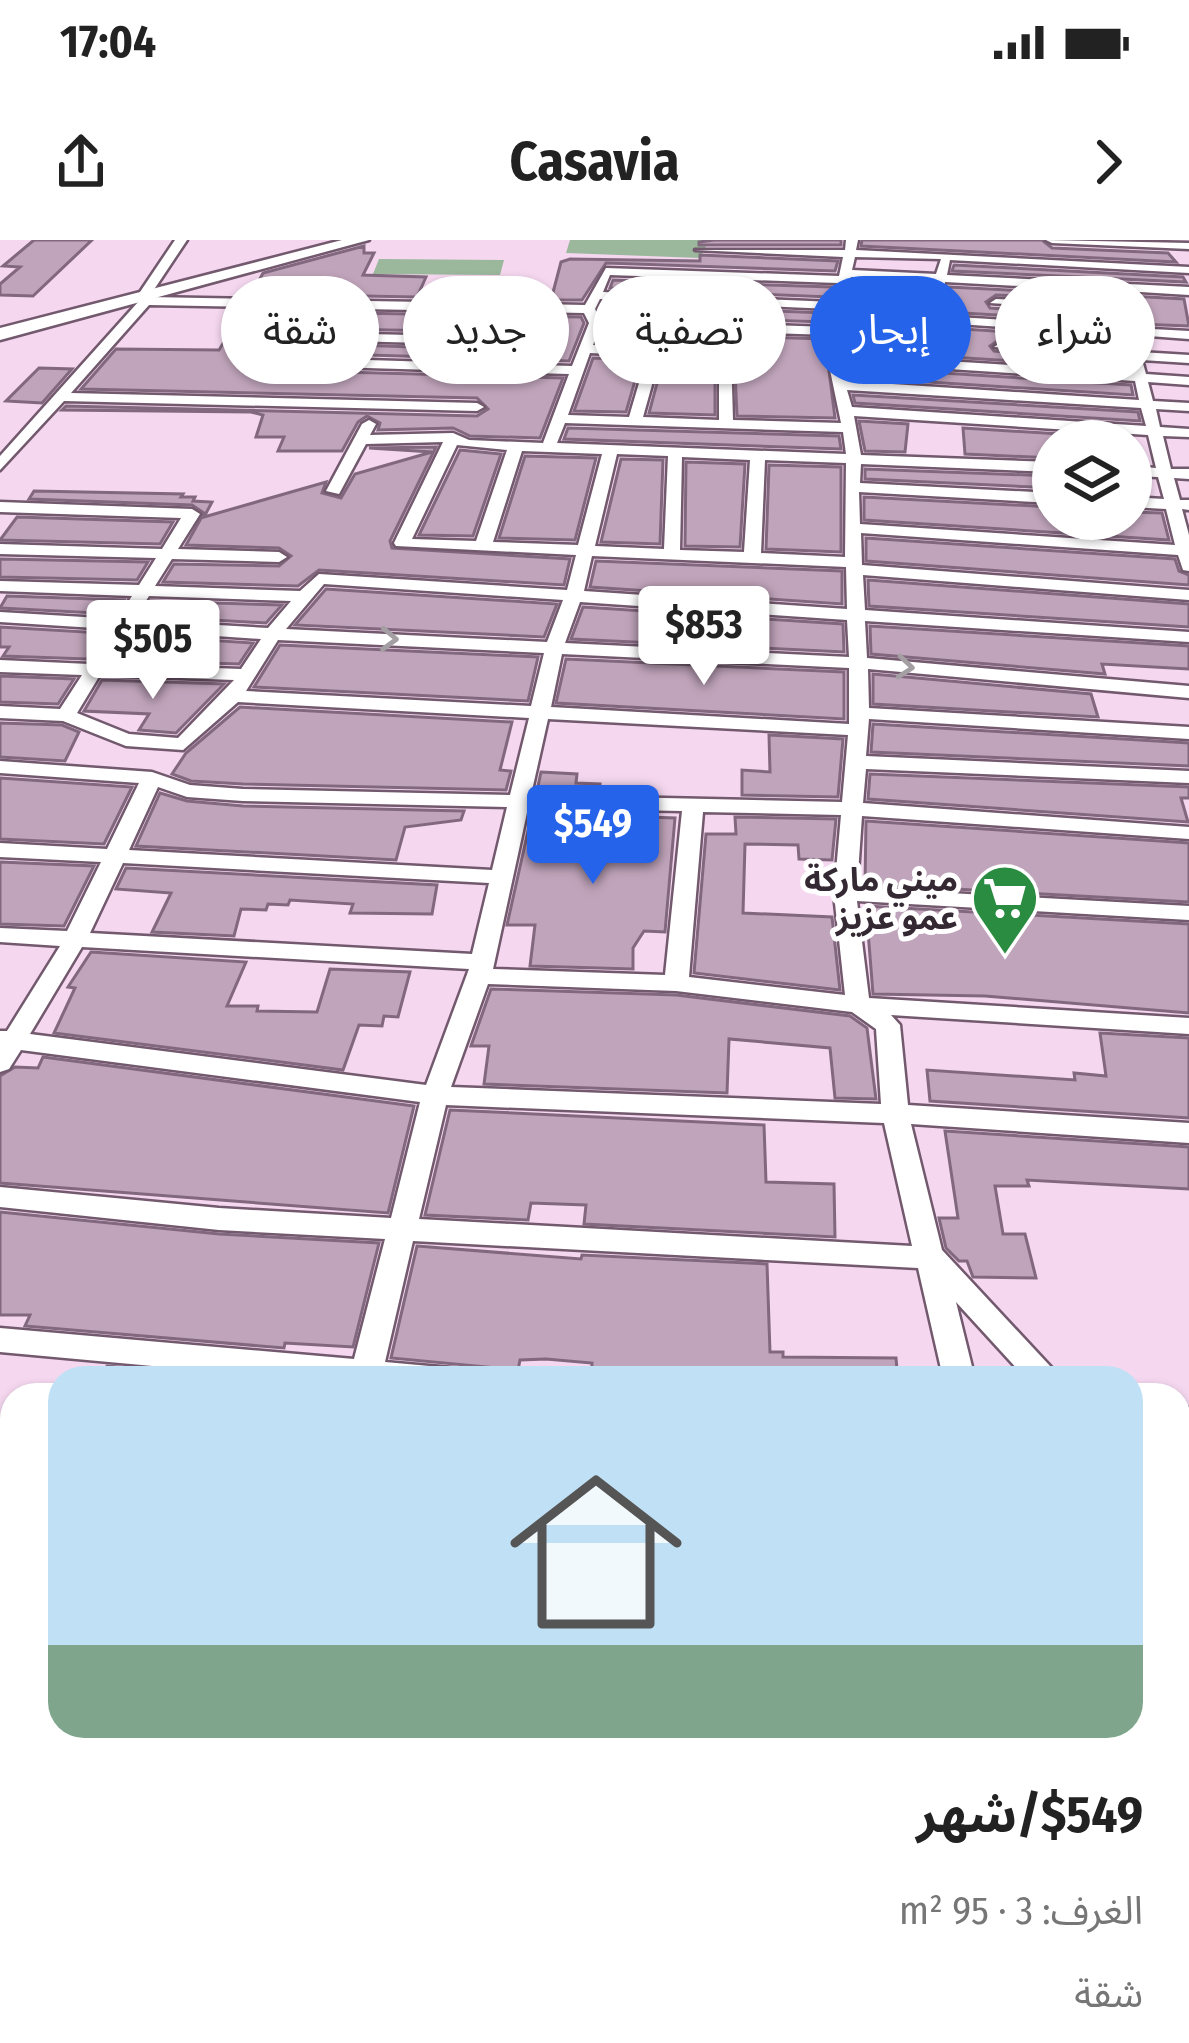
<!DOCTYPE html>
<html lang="ar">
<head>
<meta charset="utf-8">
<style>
  :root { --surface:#fff; --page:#f2f2f2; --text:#222; --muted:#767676; --accent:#2563eb }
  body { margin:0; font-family:"Fira Sans Condensed","Noto Sans Arabic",sans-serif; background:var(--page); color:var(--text); direction:rtl; height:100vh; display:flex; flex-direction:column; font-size:45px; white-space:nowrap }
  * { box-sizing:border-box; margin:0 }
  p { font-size:39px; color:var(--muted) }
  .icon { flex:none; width:66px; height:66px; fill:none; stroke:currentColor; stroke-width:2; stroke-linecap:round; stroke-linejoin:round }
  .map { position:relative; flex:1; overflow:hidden; direction:ltr }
  .drawer { position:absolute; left:0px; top:1143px; width:1191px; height:660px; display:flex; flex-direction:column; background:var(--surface); border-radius:36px 36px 0 0; box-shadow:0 3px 9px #0004; direction:rtl }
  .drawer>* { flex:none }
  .top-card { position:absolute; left:36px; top:36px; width:1119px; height:108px; direction:rtl; display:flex; gap:24px }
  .tools { position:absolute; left:1032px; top:180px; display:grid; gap:24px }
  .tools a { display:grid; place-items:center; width:120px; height:120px; border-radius:50%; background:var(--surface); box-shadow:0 3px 9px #0004; font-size:60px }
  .price { position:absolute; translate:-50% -102px; padding:0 27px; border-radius:12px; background:#fff; color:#222; font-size:39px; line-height:78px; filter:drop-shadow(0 3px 6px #0008) }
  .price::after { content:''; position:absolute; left:50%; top:72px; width:36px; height:27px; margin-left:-18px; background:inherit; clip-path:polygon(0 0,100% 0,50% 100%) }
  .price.selected { background:var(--accent); color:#fff }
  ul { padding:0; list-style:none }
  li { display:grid; align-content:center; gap:24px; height:636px; padding:0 48px }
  li span { display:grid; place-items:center; height:372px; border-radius:36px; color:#555 }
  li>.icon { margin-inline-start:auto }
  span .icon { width:216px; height:216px; fill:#fffc; stroke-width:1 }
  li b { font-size:51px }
  .chip { padding:0 42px; border-radius:54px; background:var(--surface); box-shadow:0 3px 9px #0004; font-size:42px; line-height:108px }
  .chip.selected { background:var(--accent); color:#fff }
  .status { display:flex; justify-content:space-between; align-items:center; height:84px; padding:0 60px; background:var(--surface); direction:ltr }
  .status svg { height:33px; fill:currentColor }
  header { display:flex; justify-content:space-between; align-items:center; height:156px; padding:0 48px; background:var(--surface); font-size:54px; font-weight:700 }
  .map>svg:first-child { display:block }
  .green { fill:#9bb89d }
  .building { fill:#c0a4bb; stroke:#82687e; stroke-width:3; fill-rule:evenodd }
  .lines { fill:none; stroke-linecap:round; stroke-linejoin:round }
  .minor-casing { stroke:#72596d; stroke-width:5 }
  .secondary-casing { stroke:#72596d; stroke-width:5 }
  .minor { fill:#fff; fill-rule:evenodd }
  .secondary { fill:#fff; fill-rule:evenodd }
  .oneway { stroke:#a49fa3 }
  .labels { text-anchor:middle; stroke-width:10; stroke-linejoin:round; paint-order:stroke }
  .poi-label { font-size:33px; font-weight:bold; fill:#342932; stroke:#fff; text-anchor:end }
</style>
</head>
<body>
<div class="status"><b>17:04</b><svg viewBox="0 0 49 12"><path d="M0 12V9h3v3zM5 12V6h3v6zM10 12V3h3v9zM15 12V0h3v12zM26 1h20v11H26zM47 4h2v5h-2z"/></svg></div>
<header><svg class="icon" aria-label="forward" viewBox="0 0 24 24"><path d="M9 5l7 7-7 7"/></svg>Casavia<svg class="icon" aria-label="share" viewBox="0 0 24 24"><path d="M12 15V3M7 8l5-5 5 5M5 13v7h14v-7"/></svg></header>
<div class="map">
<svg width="1189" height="1803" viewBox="0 0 1189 1803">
  <rect width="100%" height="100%" fill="#f5d8f0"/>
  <g class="green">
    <path d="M570,0H709L700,18L566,13Z"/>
    <path d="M379,19L504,20L500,35L373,34Z"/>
  </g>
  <g class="building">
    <path d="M34,0H92L33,56L0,55V44L20,27L3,26Z"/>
    <path d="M714,0H841V5H699V2Z"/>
    <path d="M862,0H1042L1052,8L1168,13L1176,22L861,6Z"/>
    <path d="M364,6V13H374L363,35L426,37L417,57L252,54L263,33Z"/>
    <path d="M700,15L838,21L835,31L606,23L582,60H551L561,22L570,19L700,21Z"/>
    <path d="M954,25L1183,37L1186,42L952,31Z"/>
    <path d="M613,40L832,47L830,57L610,48Z"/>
    <path d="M855,42L928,45L926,54L853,51Z"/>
    <path d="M949,47L1109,55L1110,60L996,55L986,62L990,68L1113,76L1115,82L946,72Z"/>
    <path d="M1130,56L1184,59L1189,86L1137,84Z"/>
    <path d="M603,64L827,73L826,82L603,75Z"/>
    <path d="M850,67L924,70L925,80L848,77Z"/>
    <path d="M243,71L581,77L584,83L569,121L266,112L255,119L266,130L563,138L540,198L470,196L453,188L378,190L380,183L367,176L358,182L342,211H278L284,197H256L263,175L251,172L62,170L66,166L477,176L488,169L477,158L81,149L116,109L219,110ZM280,88L498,92L508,102L498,110L272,102Z"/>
    <path d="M947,88L1119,99L1121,106L1000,99L990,106L994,111L1126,123L1127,128L950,117Z"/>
    <path d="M603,92L825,99L835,178L737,176L734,109L599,101Z"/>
    <path d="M847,93L926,97L928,115L847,110Z"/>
    <path d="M593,118L641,120L626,172L574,171Z"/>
    <path d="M663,121L715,123V175L649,173Z"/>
    <path d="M848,127L1131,145L1133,155L850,137Z"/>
    <path d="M39,128L72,129L42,163L6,161Z"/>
    <path d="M853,155L1138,172L1140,181L855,163Z"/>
    <path d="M859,181L908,184L905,212L865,211Z"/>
    <path d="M568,188L839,196L841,209L564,199Z"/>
    <path d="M963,188L1109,197L1110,201H1053V218L965,214Z"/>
    <path d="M436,207L390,301L392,308L570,319L564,345L319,330L298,346L163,342L174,324L279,326L291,316L279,308L186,305L204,273L192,265L29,259L34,251L183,254L181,257H195L193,261L212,262L204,277L326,242L322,253L341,258L355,234L432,212L369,208Z"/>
    <path d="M460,210L501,214L473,296L419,295Z"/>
    <path d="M525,216L596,218L575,300L499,298Z"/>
    <path d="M621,219L663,220L660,304L601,302Z"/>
    <path d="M686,222L745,224L740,307L685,306Z"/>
    <path d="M769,225L841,227V312L766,309Z"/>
    <path d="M865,229L1053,236V248L865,239Z"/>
    <path d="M864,257L1053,267V279H1131V272L1162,273L1169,300L864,280Z"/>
    <path d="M17,277L173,282L160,304L0,300Z"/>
    <path d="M866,298L1175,319L1179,331L1189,335V345L866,321Z"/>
    <path d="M0,319L148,322L137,340L0,337Z"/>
    <path d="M596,321L842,331V364L590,347Z"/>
    <path d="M868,340L1189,364V387L869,366Z"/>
    <path d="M326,349L557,364L544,397L295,385Z"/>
    <path d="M7,356L124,360L115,374L0,368Z"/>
    <path d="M151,361L282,365L266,383L142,376Z"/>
    <path d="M583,367L843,384L844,412L571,399Z"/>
    <path d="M870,386L1189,406V429L1102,424L1105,434L871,414Z"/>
    <path d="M0,387L103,393L87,419L3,416L9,407H0Z"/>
    <path d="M130,395L253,403L239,424L115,420Z"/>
    <path d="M280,405L538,417L528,461L254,447Z"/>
    <path d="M566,419L844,432V479L556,463Z"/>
    <path d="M873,434L1091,454L1098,477L873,464Z"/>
    <path d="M0,436L74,439L58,464L0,462Z"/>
    <path d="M102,440L224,444L176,493L139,490L149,474L84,471Z"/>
    <path d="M240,467L512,482L500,530L511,531L506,550L243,544L191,541L172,534L186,513Z"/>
    <path d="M0,483L62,485L79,492L65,521L0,517Z"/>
    <path d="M873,484L1189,503V526L871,512Z"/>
    <path d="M769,495L843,499L838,557L742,555V530L770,532Z"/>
    <path d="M541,532L577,534L576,543L600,544L599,552L537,551Z"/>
    <path d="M870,534L1189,547V558H1181L1188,582L868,559Z"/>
    <path d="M0,538L132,547L104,604L0,599Z"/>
    <path d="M160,553L187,561L243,566L464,571L461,580L405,587L396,620L136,606Z"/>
    <path d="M532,573L675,578L665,692L644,691L633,708V729L530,726L535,685H507Z"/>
    <path d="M735,577L836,579L832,620L799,619L798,605L745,604L743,673L832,677L840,750L694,733L706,594H736Z"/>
    <path d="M866,581L1189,603V662L865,644Z"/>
    <path d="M0,622L94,626L64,686L0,684Z"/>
    <path d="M126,628L437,645L432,674L350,673L353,664L290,660L288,665L268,664L266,670L241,669L234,696L152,692L171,653L116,649Z"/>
    <path d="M866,666L1189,684V773L985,756L873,754Z"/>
    <path d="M91,712L246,722L227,766H258L257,771L317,772L330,729L410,732L398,777L384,776L382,786L359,785L343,830L54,793L75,748L68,747Z"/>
    <path d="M491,749L676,755L850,776L867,788L876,859L835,858L830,808L729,799L727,853L484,844L489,806H471Z"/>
    <path d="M1100,793L1189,798V878L930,861L927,830L1075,840L1074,833L1106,836Z"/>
    <path d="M43,817L414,866L388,973L0,943V836L15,827L38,828Z"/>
    <path d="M450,870L764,885L766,942L834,944L835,997L584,984L586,965L531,963L528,980L425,975Z"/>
    <path d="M945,891L1189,907V949L1027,940L1029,946H995L1003,994H1025L1036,1038L973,1037L967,1021H959L946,1008L939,978H958Z"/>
    <path d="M0,972L219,994L379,1003L353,1107L285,1103L284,1108L25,1086L30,1075H0Z"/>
    <path d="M417,1006L581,1019L582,1015L767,1024L770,1112H783V1117L896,1118L899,1152L852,1149L853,1155H812V1151L723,1149V1143L656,1138L617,1136L616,1141L591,1136L592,1123L546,1119L520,1120L518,1130L391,1118Z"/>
    <path d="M107,1126L274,1142L270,1155H96Z"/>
  </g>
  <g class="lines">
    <g class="minor-casing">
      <g id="minor">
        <path d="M175,0H187L149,57L585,65L606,28L839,36L843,17L695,10H845L846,0H858L856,10L1189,27V33L950,20L947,35L1189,47V55L1124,51L1134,88L1189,91V99L1136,95L1140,112L1189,115V123L1142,120L1146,134L1189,137V145L1148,142L1153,161L1189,163V171L1156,169L1160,187L1189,189V197L1163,196L1171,229H1189V239L1174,238L1180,260H1189V270L1182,269L1189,295V331L1183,330L1178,315L861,293L862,325L1189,350V360L863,335L865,370L1189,392V402L865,381L867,418L1189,446V458L868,429L869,468L1189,487V499L869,479L866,516L1189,531V543L866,529L863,563L1189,587V599L862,576L857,648L1189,666V680L857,661L869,758L1189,778V794L891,775L900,785L908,865L1189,883V903L911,884L942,1010L1077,1155H1041L956,1062L979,1155H947L918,1028L413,1001L385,1122L606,1142L617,1146L622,1155H463L379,1147L377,1155H345L348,1144L0,1112V1088L354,1119L385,999L219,990L0,967V947L219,968L391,978L420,862L21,810L9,829L0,832V791H7L60,706L0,702V688L67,691L101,622L0,617V603L107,609L139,543L0,533V521L152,532L190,545L243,549L510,555L529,478L238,462L183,510L126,506L63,481L0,478V466L60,469L82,435L0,432V420L89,424L111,389L0,382V372L117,379L132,356L0,351V341L139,345L156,318L0,314V304L162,309L181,278L0,272V262L192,269L200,274L178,309L279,312L287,317L279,322L172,319L155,346L300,351L319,334L567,350L576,315L396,306L394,303L443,202L366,204L339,254L326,251L362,184L369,180L376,184L370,195L453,193L469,200L543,203L569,134L266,125L259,121L266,117L572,126L589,83L584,73L149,65L71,153L477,163L484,167L477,171L64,161L0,230V216L139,61L136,58ZM855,17L941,19L936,34L852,30ZM610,35L837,43L834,62L603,52ZM851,37L934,41L929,59L847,55ZM945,42L1112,51L1116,65L996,59L990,63L1117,72L1121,87L941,76ZM600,59L832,69L830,87L600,79L595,69ZM846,62L928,66L930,85L843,81ZM942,83L1123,95L1127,111L1000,103L994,107L1129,119L1133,133L946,121ZM600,87L829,95L830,130L841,183L733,180L731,112L593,105ZM842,88L930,93L933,120L842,114ZM590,113L647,116L629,177L568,175ZM660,116L719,119V180L643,177ZM843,122L1135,141L1139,160L846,141ZM847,150L1141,168L1146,186L852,167ZM854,176L1148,195L1156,228L1131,226V236L1158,237L1164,259L1131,257V267L1166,269L1175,305L860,284L859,252L1053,263V253L860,243L861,224L1053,232V222L861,215ZM565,183L843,192L846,214L557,203ZM457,205L507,210L476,301L412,299ZM522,211L602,214L578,305L493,302ZM617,214L668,216L664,309L595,306ZM682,217L750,220L744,312L680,310ZM765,220L846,223L845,317L761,313ZM592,316L846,327L847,369L584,351ZM324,344L563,360L547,402L286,389ZM149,356L291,361L268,388L134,380ZM580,362L847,380L849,417L565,403ZM128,390L261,399L241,429L107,424ZM278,400L544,413L531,466L246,451ZM562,414L849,428V484L551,467ZM100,435L234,440L178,498L129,494L77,473ZM548,479L848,495L842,562L531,555ZM158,547L187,557L243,561L507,567L492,630L129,610ZM528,568L682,571L665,735L493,729ZM703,572L841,575L834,654L845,755L689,737ZM123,623L489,643L472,714L90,693ZM82,707L469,729L426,845L30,794ZM488,744L676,751L852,772L876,789L881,864L451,847ZM446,865L884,883L912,1006L419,979Z"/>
        <path d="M1046,0L1189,3V9L1052,3Z"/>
        <path d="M280,92L498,97L504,101L498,105L275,99Z"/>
        <path d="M1179,1166L1189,1168V1196L1179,1194Z"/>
        <path d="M0,1224L12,1225V1253L0,1252Z"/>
        <path d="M0,1400L12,1401V1435L0,1434Z"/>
        <path d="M1179,1535L1189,1539V1577L1179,1573Z"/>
        <path d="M0,1727L12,1728V1770L0,1769Z"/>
        <path d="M1189,1779V1803H1160L1164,1791H1179V1782Z"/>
        <path d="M168,1791H210L207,1803H165Z"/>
        <path d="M321,1791H452L456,1803H326Z"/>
        <path d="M1095,1791H1137L1138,1803H1096Z"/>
      </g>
    </g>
    <g class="secondary-casing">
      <path id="secondary" d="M342,0H369L0,100V88Z"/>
    </g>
    <use href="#minor" class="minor"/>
    <use href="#secondary" class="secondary"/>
  </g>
  <defs><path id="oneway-chevron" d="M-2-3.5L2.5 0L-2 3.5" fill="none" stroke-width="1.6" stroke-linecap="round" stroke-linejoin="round" transform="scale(3)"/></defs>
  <g class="oneway">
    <use href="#oneway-chevron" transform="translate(389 399) rotate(2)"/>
    <use href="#oneway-chevron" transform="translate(905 427) rotate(5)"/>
  </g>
  <defs>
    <g id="supermarket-pin" transform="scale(3.45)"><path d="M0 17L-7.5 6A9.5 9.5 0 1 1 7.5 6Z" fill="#2a8c40" stroke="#fff"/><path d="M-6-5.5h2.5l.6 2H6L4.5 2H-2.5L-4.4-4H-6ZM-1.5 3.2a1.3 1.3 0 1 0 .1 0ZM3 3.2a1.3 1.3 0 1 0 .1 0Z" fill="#fff"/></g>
  </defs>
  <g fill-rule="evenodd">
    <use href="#supermarket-pin" x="1005" y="658"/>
  </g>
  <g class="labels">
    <g class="poi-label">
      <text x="958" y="651">ميني ماركة<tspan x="958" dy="38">عمو عزيز</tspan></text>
    </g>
  </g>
</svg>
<div class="tools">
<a><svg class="icon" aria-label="layers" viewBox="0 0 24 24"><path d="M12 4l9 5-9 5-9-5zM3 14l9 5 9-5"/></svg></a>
</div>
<b class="price" style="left:704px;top:448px">$853</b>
<b class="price" style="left:153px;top:462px">$505</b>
<b class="price selected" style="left:593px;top:647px">$549</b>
<div class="top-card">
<a class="chip">شراء</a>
<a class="chip selected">إيجار</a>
<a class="chip">تصفية</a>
<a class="chip">جديد</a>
<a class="chip">شقة</a>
</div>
<section class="drawer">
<ul>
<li><span style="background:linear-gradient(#bfe0f5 75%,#7fa58c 0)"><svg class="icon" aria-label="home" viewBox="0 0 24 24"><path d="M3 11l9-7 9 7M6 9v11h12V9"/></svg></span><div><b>$549/شهر</b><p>الغرف: 3 · 95 m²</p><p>شقة</p></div></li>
</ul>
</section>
</div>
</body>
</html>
